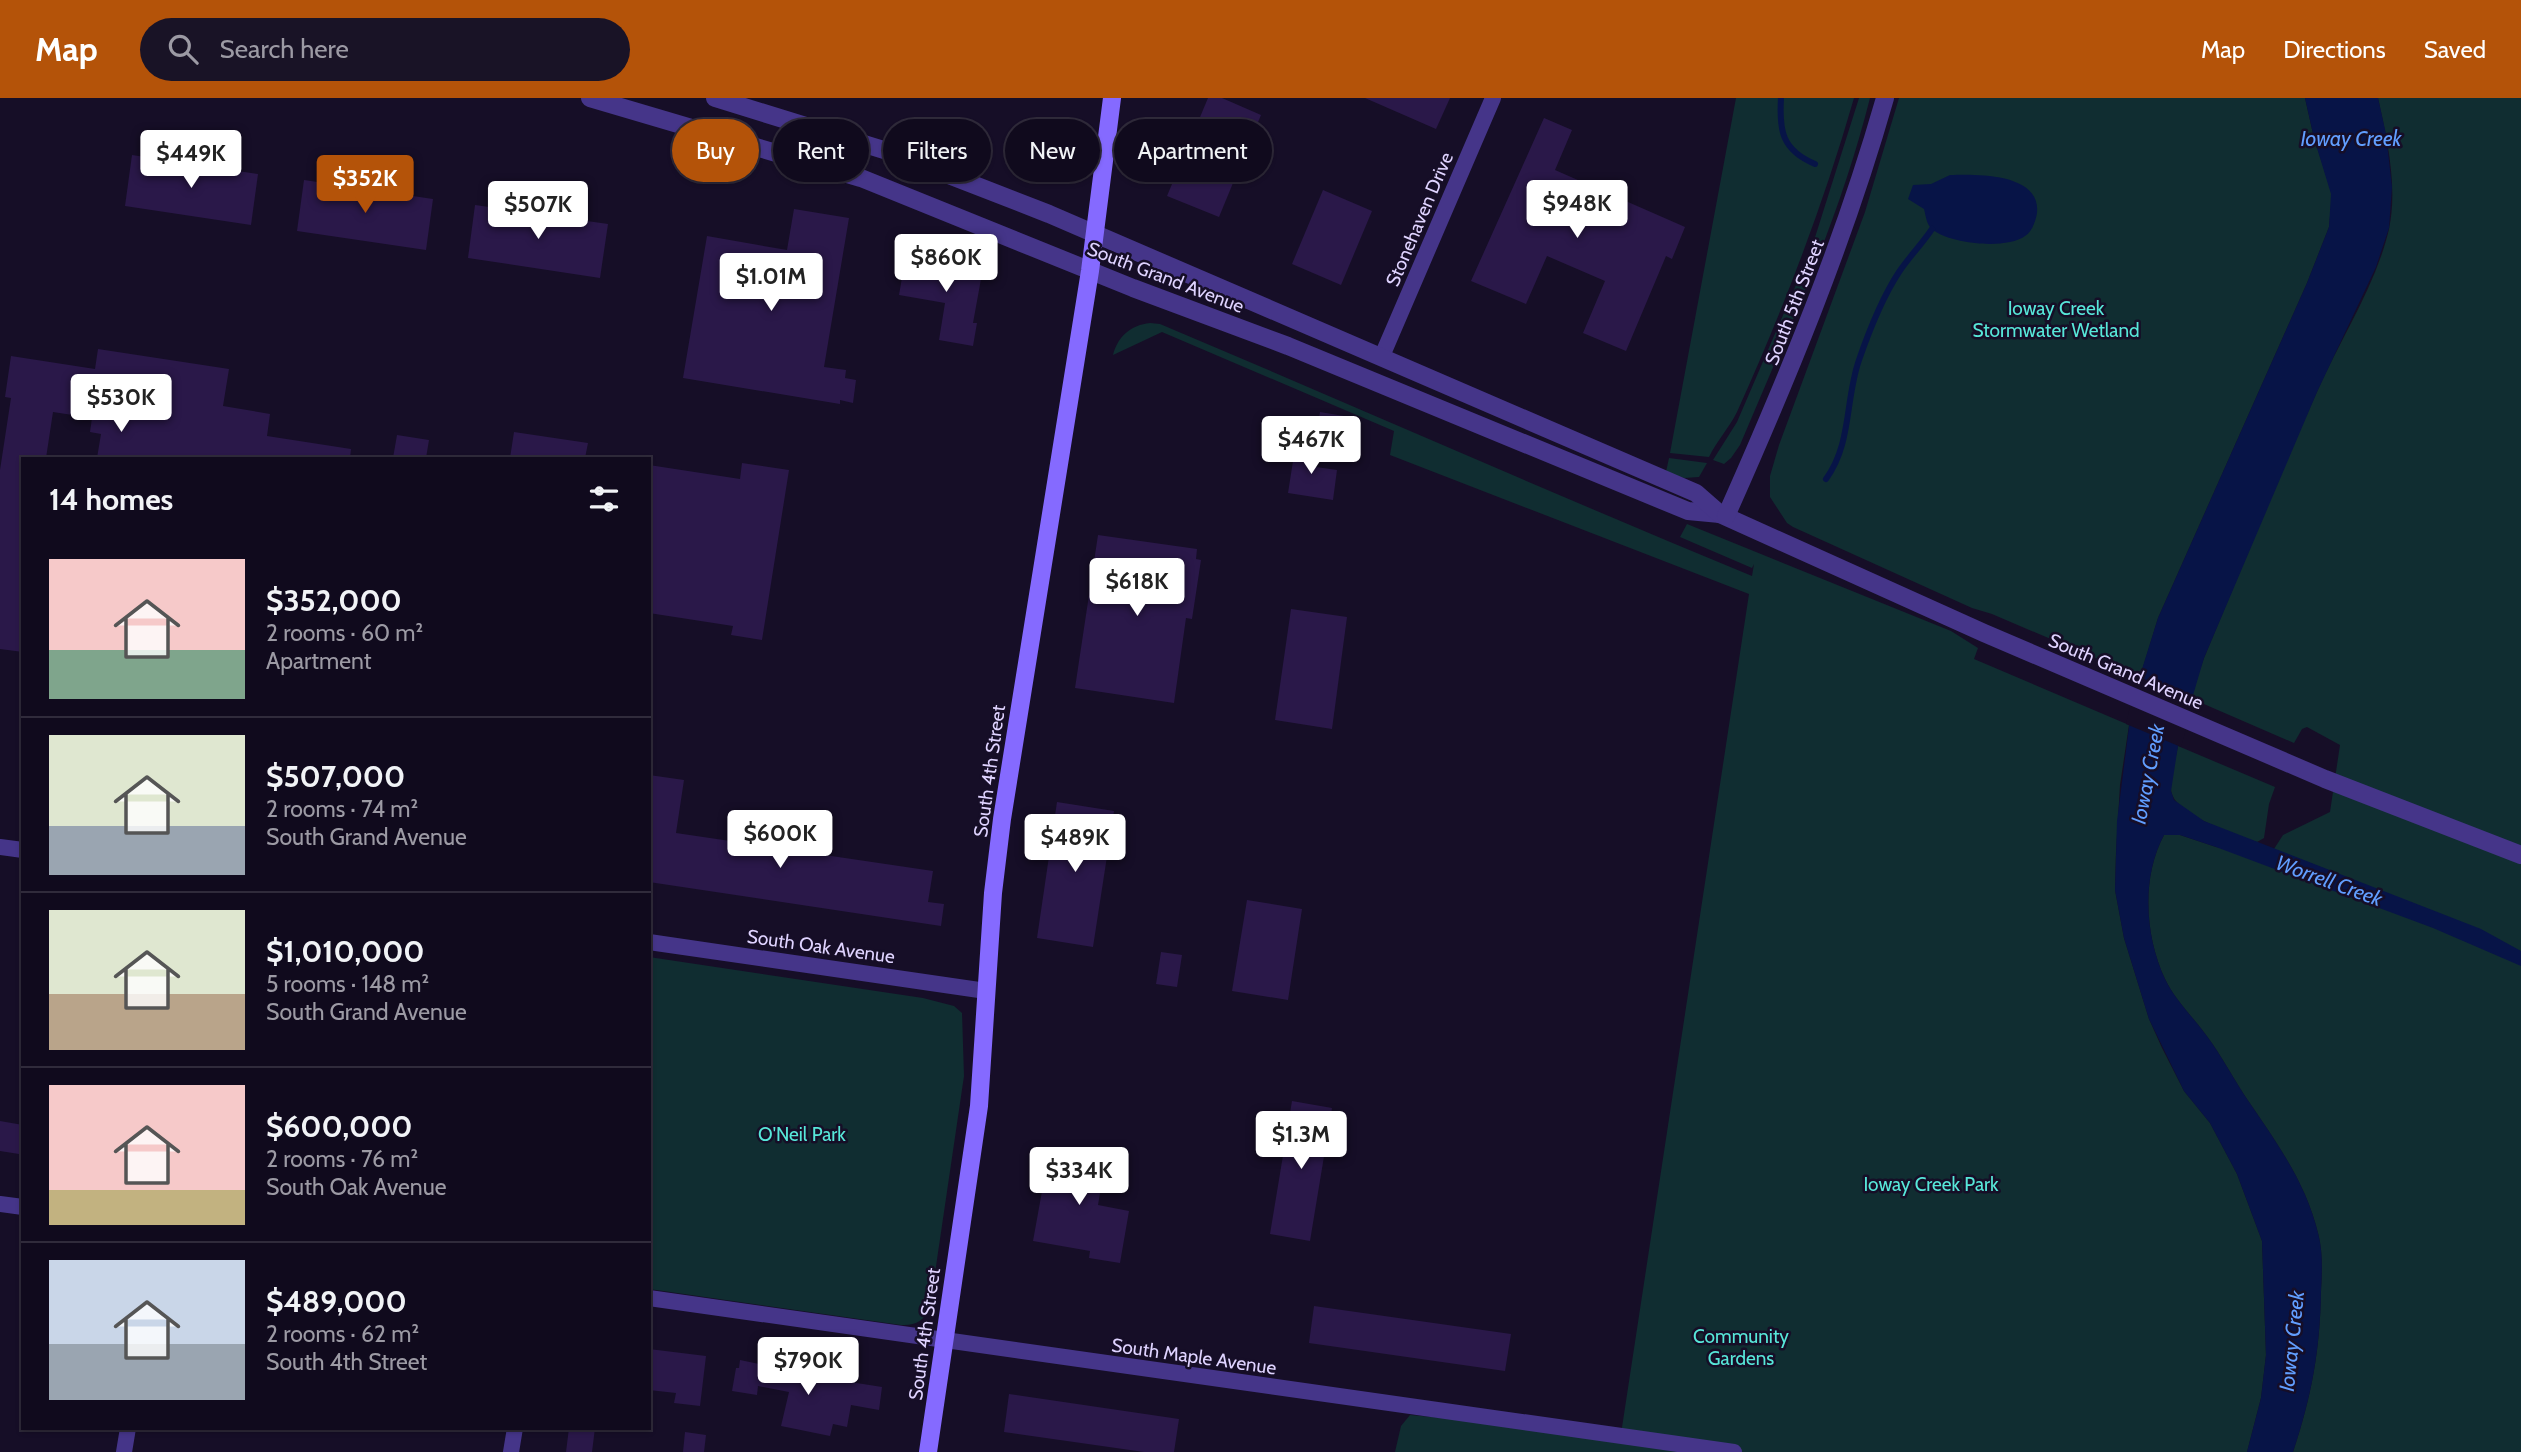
<!DOCTYPE html>
<html lang="en">
<head>
<meta charset="utf-8">
<style>
  :root { --surface:#100a1d; --page:#191326; --text:#f1f3f6; --muted:#9c9aa4; --line:#302b3b; --accent:#b45309 }
  body { margin:0; font-family:Cabin,sans-serif; background:var(--page); color:var(--text); height:100vh; display:flex; flex-direction:column; font-size:26px; white-space:nowrap }
  * { box-sizing:border-box; margin:0 }
  p { font-size:23px; color:var(--muted) }
  .icon { flex:none; width:38px; height:38px; fill:none; stroke:currentColor; stroke-width:2; stroke-linecap:round; stroke-linejoin:round }
  .map { position:relative; flex:1; overflow:hidden }
  .side { position:absolute; left:21px; top:359px; width:630px; height:973px; display:flex; flex-direction:column; background:var(--surface); border-radius:0px; box-shadow:0 2px 5px #0004,0 0 0 2px var(--line) }
  .side>* { flex:none }
  .hud { position:absolute; left:672px; top:21px; width:665px; height:63px; display:flex; gap:14px }
  .price { position:absolute; translate:-50% -60px; padding:0 16px; border-radius:7px; background:#fff; color:#222; font-size:23px; line-height:46px; filter:drop-shadow(0 2px 4px #0008) }
  .price::after { content:''; position:absolute; left:50%; top:42px; width:21px; height:16px; margin-left:-10px; background:inherit; clip-path:polygon(0 0,100% 0,50% 100%) }
  .price.selected { background:var(--accent); color:#fff }
  ul { padding:0; list-style:none }
  li { display:flex; align-items:center; gap:21px; height:175px; padding:0 28px }
  li+li { border-top:2px solid var(--line) }
  li span { display:grid; place-items:center; flex:none; width:196px; height:140px; border-radius:0px; color:#555 }
  li>.icon { margin-inline-start:auto }
  span .icon { width:84px; height:84px; fill:#fffc; stroke-width:1 }
  li b { font-size:30px }
  h2 { display:flex; justify-content:space-between; align-items:center; height:84px; padding:0 28px; font-size:30px }
  .tag { padding:0 24px; border-radius:32px; background:var(--surface); box-shadow:0 2px 5px #0004,0 0 0 2px var(--line); font-size:24px; line-height:63px }
  .tag.selected { background:var(--accent); color:#fff }
  header { display:flex; align-items:center; gap:42px; box-sizing:border-box; height:98px; padding:0 35px; background:var(--accent); color:#fff }
  header strong { font-size:33px }
  nav { display:flex; gap:38px; margin-inline-start:auto; font-size:24px }
  .search { width:490px; height:63px; background:var(--page); display:flex; align-items:center; gap:18px; box-sizing:border-box; padding:0 24px; border-radius:38px; color:var(--muted); font-size:26px }
  .map>svg:first-child { display:block }
  .green { fill:#102d31 }
  .water { fill:#071447 }
  .pier { fill:#160e27 }
  .lines { fill:none; stroke-linecap:round; stroke-linejoin:round }
  .stream { stroke:#071447; stroke-width:6 }
  .building { fill:#2a1849 }
  .minor { stroke:#453589; stroke-width:16 }
  .tertiary { stroke:#453589; stroke-width:18 }
  .secondary { stroke:#856aff; stroke-width:18 }
  .labels { text-anchor:middle; stroke-width:5; stroke-linejoin:round; paint-order:stroke }
  .street-label { font-size:19px; fill:#dfd3ff; stroke:#160e27 }
  .park-label { font-size:19px; fill:#57e7d9; stroke:#160e27 }
  .water-label { font-size:21px; font-style:italic; fill:#619eff; stroke:#160e27 }
</style>
</head>
<body>
<header>
<strong>Map</strong>
<div class="search"><svg class="icon" aria-label="search" viewBox="0 0 24 24"><circle cx="10" cy="10" r="6"/><path d="M15 15l6 6"/></svg>Search here</div>
<nav><a>Map</a><a>Directions</a><a>Saved</a></nav>
</header>
<div class="map">
<svg width="2521" height="1354" viewBox="0 0 2521 1354">
  <rect width="100%" height="100%" fill="#160e27"/>
  <g class="green">
    <path d="M1736,0H1854C1823,108 1783,212 1737,314C1729,330 1716,344 1709,359L1670,355Z"/>
    <path d="M1859,0H1870C1840,120 1788,233 1740,347L1731,360L1724,366L1713,362L1737,324L1811,152Z"/>
    <path d="M1899,0H2305L2314,40L2332,96L2329,129L2307,185L2158,520L2140,579L1992,516L1972,510L1793,429L1787,425L1770,399V378L1779,347L1865,114Z"/>
    <path d="M2378,0H2521V1354H2293C2312,1297 2320,1252 2321,1193C2322,1173 2323,1154 2318,1135C2306,1085 2277,1045 2249,1004C2234,982 2222,958 2206,937C2192,918 2175,902 2165,881C2145,838 2141,780 2164,737H2180L2216,749L2323,770L2274,751L2283,737L2330,714L2340,647L2307,629L2302,631L2294,645L2190,600L2204,560C2241,472 2277,383 2316,296C2339,243 2376,188 2389,131C2398,89 2387,41 2378,0Z"/>
    <path d="M1150,225L1160,226C1357,309 1553,396 1752,478L1754,466L1752,470L1680,439L1687,426L1951,533L1978,550L1974,561L2129,627L2120,687L2116,754L2115,792L2124,840L2149,921L2162,950L2184,993L2210,1025L2237,1076L2262,1143L2266,1257L2261,1300L2247,1354H1395L1401,1328L1410,1317L1621,1336L1749,496L1390,357L1394,333L1162,234L1113,257C1118,238 1131,227 1150,225Z"/>
    <path d="M1669,360L1707,365L1699,379L1684,380L1666,374Z"/>
    <path d="M2178,648L2275,689L2269,706L2264,740L2257,744C2236,736 2172,717 2171,691C2170,677 2176,661 2178,648Z"/>
    <path d="M649,859L923,900L954,908L962,915L964,978L930,1209C924,1223 915,1228 901,1227L649,1191Z"/>
  </g>
  <g class="water">
    <path d="M2305,0H2378L2386,36L2392,89L2389,130L2376,169L2317,294L2204,560L2178,648L2171,693L2174,702L2204,723L2481,831L2521,853V868L2433,830L2216,749L2180,737H2164C2141,780 2145,838 2165,881C2175,902 2193,919 2206,937C2222,958 2234,982 2249,1004C2277,1045 2306,1085 2318,1135C2323,1154 2322,1173 2321,1193C2320,1252 2312,1297 2293,1354H2247L2261,1300L2266,1257L2262,1143L2237,1076L2210,1025L2184,993L2149,921L2124,840L2115,792L2117,723L2129,629L2143,568L2158,520L2307,185L2329,129L2331,96L2314,40Z"/>
    <path d="M1950,77C1977,76 2041,75 2037,115C2036,122 2032,134 2025,138C2006,152 1949,146 1932,131C1926,126 1926,118 1924,111L1908,101L1913,87L1931,86Z"/>
  </g>
  <path class="pier" d="M2137,578L2194,602L2181,649L2126,626Z"/>
  <g class="lines">
    <g class="stream">
      <path d="M1781,0C1779,33 1782,52 1815,66"/>
      <path d="M1826,381C1852,345 1845,302 1859,262C1869,233 1882,200 1899,174C1909,159 1922,146 1932,131"/>
    </g>
  </g>
  <g class="building">
    <path d="M1208,0H1222L1261,17L1219,119L1167,98Z"/>
    <path d="M1365,0H1450L1436,31Z"/>
    <path d="M1544,20L1572,32L1555,72L1685,129L1672,161L1666,158L1626,253L1583,235L1605,183L1547,158L1526,206L1471,183Z"/>
    <path d="M132,57L258,76L251,127L125,108Z"/>
    <path d="M304,82L433,101L426,152L297,133Z"/>
    <path d="M1323,92L1372,113L1341,187L1292,166Z"/>
    <path d="M475,107L608,126L600,180L468,160Z"/>
    <path d="M794,111L849,120L824,269L846,272L845,280L856,282L853,305L840,302V306L683,280L707,138L787,152Z"/>
    <path d="M906,157L983,170L973,225H977L973,248L939,242L945,205L899,197Z"/>
    <path d="M98,251L229,271L223,308L270,316L267,338L351,351L350,360H97L101,336L90,334L92,320L53,314L46,360H23V554L0,551V372L11,300L5,299L11,258L95,271Z"/>
    <path d="M1320,314L1344,318L1341,337L1317,332Z"/>
    <path d="M514,334L588,345L585,360H510Z"/>
    <path d="M397,337L429,342L426,360H393Z"/>
    <path d="M1296,344L1312,346L1309,368L1337,372L1333,402L1288,395Z"/>
    <path d="M742,365L789,372L762,542L731,537L733,528L649,515V367L740,381Z"/>
    <path d="M1098,437L1197,451L1196,461L1201,462L1192,521L1186,520L1174,605L1075,590Z"/>
    <path d="M1291,511L1347,519L1332,631L1275,622Z"/>
    <path d="M649,677L684,682L676,735L933,773L928,804L944,806L941,828L649,784Z"/>
    <path d="M1057,704L1114,713L1093,849L1037,840Z"/>
    <path d="M1247,802L1302,811L1288,902L1232,893Z"/>
    <path d="M1161,854L1182,857L1177,889L1156,886Z"/>
    <path d="M1292,1003L1332,1010L1310,1143L1270,1136Z"/>
    <path d="M0,1023L23,1027L19,1056L0,1053Z"/>
    <path d="M1050,1049L1106,1059L1098,1107L1129,1113L1120,1165L1089,1160L1090,1153L1033,1143Z"/>
    <path d="M1314,1208L1511,1236L1505,1273L1309,1245Z"/>
    <path d="M649,1251L706,1258L700,1308L674,1305L676,1295L649,1292Z"/>
    <path d="M740,1262L794,1273L793,1277L824,1284L825,1280L882,1289L879,1312L851,1307L847,1329L833,1326L830,1338L781,1328L789,1294L758,1288L757,1297L732,1293L736,1270H739Z"/>
    <path d="M1009,1296L1179,1321L1174,1354H1144L1004,1334Z"/>
    <path d="M569,1330H595L592,1354H566Z"/>
    <path d="M685,1334L706,1337L704,1354H683Z"/>
  </g>
  <g class="lines">
    <g class="minor">
      <path d="M1382,258L1493,0"/>
      <path d="M0,749L23,752"/>
      <path d="M649,844L986,893"/>
      <path d="M0,1106L23,1109"/>
      <path d="M649,1200L1734,1354"/>
      <path d="M124,1354L128,1330"/>
      <path d="M511,1354L515,1330"/>
    </g>
    <g class="tertiary">
      <path d="M590,0L861,80L1133,190L1288,248L1688,413L1720,416"/>
      <path d="M715,0L887,53L1049,116L1696,395L1720,416L1984,535L2325,681L2521,757"/>
      <path d="M1726,418C1787,281 1844,144 1885,0"/>
    </g>
    <path class="secondary" d="M928,1354L979,1008L993,795L1002,721L1090,173L1112,0"/>
  </g>
  <g class="labels">
    <g class="street-label">
      <text transform="translate(1419 121) rotate(-67)" y="7">Stonehaven Drive</text>
      <text transform="translate(1166 179) rotate(21)" y="7">South Grand Avenue</text>
      <text transform="translate(1794 204) rotate(-69)" y="7">South 5th Street</text>
      <text transform="translate(2126 573) rotate(23)" y="7">South Grand Avenue</text>
      <text transform="translate(989 673) rotate(-82)" y="7">South 4th Street</text>
      <text transform="translate(821 848) rotate(8)" y="7">South Oak Avenue</text>
      <text transform="translate(924 1236) rotate(-82)" y="7">South 4th Street</text>
      <text transform="translate(1194 1258) rotate(8)" y="7">South Maple Avenue</text>
    </g>
    <g class="park-label">
      <text x="2056" y="217">Ioway Creek<tspan x="2056" dy="22">Stormwater Wetland</tspan></text>
      <text x="802" y="1043">O'Neil Park</text>
      <text x="1931" y="1093">Ioway Creek Park</text>
      <text x="1741" y="1245">Community<tspan x="1741" dy="22">Gardens</tspan></text>
    </g>
    <g class="water-label">
      <text x="2351" y="48">Ioway Creek</text>
      <text transform="translate(2148 676) rotate(-79)" y="7">Ioway Creek</text>
      <text transform="translate(2329 783) rotate(20)" y="7">Worrell Creek</text>
      <text transform="translate(2292 1243) rotate(-84)" y="7">Ioway Creek</text>
    </g>
  </g>
</svg>
<b class="price" style="left:191px;top:92px">$449K</b>
<b class="price selected" style="left:365px;top:117px">$352K</b>
<b class="price" style="left:1577px;top:142px">$948K</b>
<b class="price" style="left:538px;top:143px">$507K</b>
<b class="price" style="left:946px;top:196px">$860K</b>
<b class="price" style="left:771px;top:215px">$1.01M</b>
<b class="price" style="left:121px;top:336px">$530K</b>
<b class="price" style="left:1311px;top:378px">$467K</b>
<b class="price" style="left:1137px;top:520px">$618K</b>
<b class="price" style="left:780px;top:772px">$600K</b>
<b class="price" style="left:1075px;top:776px">$489K</b>
<b class="price" style="left:1301px;top:1073px">$1.3M</b>
<b class="price" style="left:1079px;top:1109px">$334K</b>
<b class="price" style="left:808px;top:1299px">$790K</b>
<div class="hud">
<a class="tag selected">Buy</a>
<a class="tag">Rent</a>
<a class="tag">Filters</a>
<a class="tag">New</a>
<a class="tag">Apartment</a>
</div>
<section class="side">
<h2>14 homes<svg class="icon" aria-label="filters" viewBox="0 0 24 24"><path d="M4 7h16M4 17h16"/><circle cx="9" cy="7" r="2"/><circle cx="15" cy="17" r="2"/></svg></h2>
<ul>
<li><span style="background:linear-gradient(#f6c9c9 65%,#7fa58c 0)"><svg class="icon" aria-label="home" viewBox="0 0 24 24"><path d="M3 11l9-7 9 7M6 9v11h12V9"/></svg></span><div><b>$352,000</b><p>2 rooms · 60 m²</p><p>Apartment</p></div></li>
<li><span style="background:linear-gradient(#dfe7d0 65%,#9aa5b1 0)"><svg class="icon" aria-label="home" viewBox="0 0 24 24"><path d="M3 11l9-7 9 7M6 9v11h12V9"/></svg></span><div><b>$507,000</b><p>2 rooms · 74 m²</p><p>South Grand Avenue</p></div></li>
<li><span style="background:linear-gradient(#dfe7d0 60%,#b9a48a 0)"><svg class="icon" aria-label="home" viewBox="0 0 24 24"><path d="M3 11l9-7 9 7M6 9v11h12V9"/></svg></span><div><b>$1,010,000</b><p>5 rooms · 148 m²</p><p>South Grand Avenue</p></div></li>
<li><span style="background:linear-gradient(#f6c9c9 75%,#c2b280 0)"><svg class="icon" aria-label="home" viewBox="0 0 24 24"><path d="M3 11l9-7 9 7M6 9v11h12V9"/></svg></span><div><b>$600,000</b><p>2 rooms · 76 m²</p><p>South Oak Avenue</p></div></li>
<li><span style="background:linear-gradient(#c9d6e8 60%,#9aa5b1 0)"><svg class="icon" aria-label="home" viewBox="0 0 24 24"><path d="M3 11l9-7 9 7M6 9v11h12V9"/></svg></span><div><b>$489,000</b><p>2 rooms · 62 m²</p><p>South 4th Street</p></div></li>
</ul>
</section>
</div>
</body>
</html>
